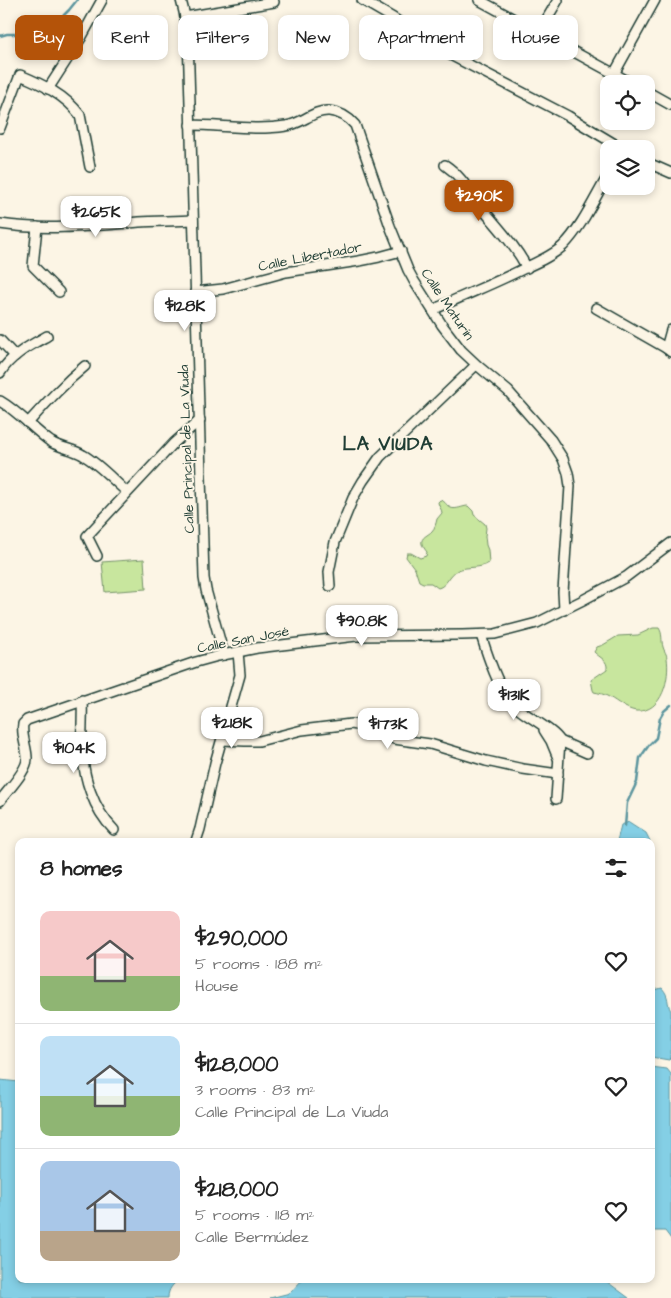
<!DOCTYPE html>
<html lang="en">
<head>
<meta charset="utf-8">
<style>
  :root { --surface:#fff; --page:#f2f2f2; --text:#222; --muted:#767676; --line:#e0e0e0; --accent:#b45309 }
  body { margin:0; font-family:"Architects Daughter",sans-serif; background:var(--page); color:var(--text); height:100vh; display:flex; flex-direction:column; font-size:19px; white-space:nowrap }
  * { box-sizing:border-box; margin:0 }
  p { font-size:16px; color:var(--muted) }
  .icon { flex:none; width:28px; height:28px; fill:none; stroke:currentColor; stroke-width:2; stroke-linecap:round; stroke-linejoin:round }
  .map { position:relative; flex:1; overflow:hidden }
  .side { position:absolute; left:15px; top:838px; width:640px; height:445px; display:flex; flex-direction:column; background:var(--surface); border-radius:10px; box-shadow:0 2px 8px #0003 }
  .side>* { flex:none }
  .banner { position:absolute; left:15px; top:15px; width:641px; height:45px; display:flex; gap:10px }
  .fabs { position:absolute; left:600px; top:75px; display:grid; gap:10px }
  .fabs a { display:grid; place-items:center; width:55px; height:55px; border-radius:10px; background:var(--surface); box-shadow:0 2px 8px #0003; font-size:25px }
  .price { position:absolute; translate:-50% -42px; padding:0 11px; border-radius:10px; background:#fff; color:#222; font-size:16px; line-height:32px; filter:drop-shadow(0 1px 2px #0008) }
  .price::after { content:''; position:absolute; left:50%; top:30px; width:15px; height:11px; margin-left:-8px; background:inherit; clip-path:polygon(0 0,100% 0,50% 100%) }
  .price.selected { background:var(--accent); color:#fff }
  ul { padding:0; list-style:none }
  li { display:flex; align-items:center; gap:15px; height:125px; padding:0 25px }
  li+li { border-top:1px solid var(--line) }
  li span { display:grid; place-items:center; flex:none; width:140px; height:100px; border-radius:10px; color:#555 }
  li>.icon { margin-inline-start:auto }
  span .icon { width:60px; height:60px; fill:#fffc; stroke-width:1 }
  li b { font-size:21px }
  h2 { display:flex; justify-content:space-between; align-items:center; height:60px; padding:0 25px; font-size:21px }
  .tag { padding:0 18px; border-radius:10px; background:var(--surface); box-shadow:0 2px 8px #0003; font-size:18px; line-height:45px }
  .tag.selected { background:var(--accent); color:#fff }
  .map>svg:first-child { display:block }
  .green { fill:#c8e69e; stroke:#749269 }
  .water { fill:#84cfe5; stroke:#5c959e }
  .lines { fill:none; stroke-linecap:round; stroke-linejoin:round }
  .stream { stroke:#5c959e; stroke-width:2.5 }
  .minor-casing { stroke:#1f3d34; stroke-width:12 }
  .minor { stroke:#fcf5e5; stroke-width:9 }
  .labels { text-anchor:middle; stroke-width:4; stroke-linejoin:round; paint-order:stroke }
  .street-label { font-size:14px; fill:#1f3d34; stroke:#fcf5e5 }
  .district-label { font-size:19px; font-weight:bold; letter-spacing:1px; fill:#1f3d34; stroke:#fcf5e5 }
</style>
</head>
<body>
<div class="map">
<svg width="671" height="1298" viewBox="0 0 671 1298">
  <rect width="100%" height="100%" fill="#fcf5e5"/>
  <filter id="ink" filterUnits="userSpaceOnUse"><feTurbulence type="fractalNoise" baseFrequency=".02" numOctaves="2"/><feDisplacementMap in="SourceGraphic" scale="10" xChannelSelector="R" yChannelSelector="G"/><feConvolveMatrix kernelMatrix="1 2 1 2 8 2 1 2 1" color-interpolation-filters="sRGB"/></filter>
  <g filter="url(#ink)">
    <g class="green">
      <path d="M440,500C447,502 445,505 451,508C456,510 463,506 468,506L473,511L474,515L485,524L486,528L485,536L486,545L488,550L489,563C480,569 468,566 458,570C449,574 447,586 438,588L431,583H423L419,581L415,569L406,557L407,553H411L420,558L426,556L427,552C426,551 422,545 422,544C420,537 429,535 432,531C435,528 436,523 437,519L442,513C442,509 438,506 438,502Z"/>
      <path d="M144,559L146,589L105,592L102,562Z"/>
      <path d="M653,628H659C663,634 661,640 663,647C664,651 667,654 667,658C670,677 663,713 636,711C625,709 618,702 609,697C604,694 599,693 594,692L593,690L591,680L607,669C608,660 600,658 594,652L597,647L603,645L618,636L638,635Z"/>
    </g>
    <g class="water">
      <path d="M629,822L646,833L650,841H617L621,825Z"/>
      <path d="M662,988C670,997 666,1002 671,1011V1058L669,1060L651,1057V991Z"/>
      <path d="M651,1067L667,1069L671,1074V1239L665,1231H651Z"/>
      <path d="M0,1080L19,1082V1279H180C173,1284 168,1289 168,1298H0Z"/>
      <path d="M303,1279H605L606,1281L629,1298H270L290,1293Z"/>
    </g>
    <g class="lines">
      <g class="stream">
        <path d="M0,36L7,34H39L50,29L69,10L77,0"/>
        <path d="M625,826L627,803L637,782L640,758L649,745L656,738L660,718L664,711L671,705"/>
      </g>
      <g class="minor-casing">
        <g id="minor">
          <path d="M181,0L184,12L188,36L204,578L206,590L224,655"/>
          <path d="M362,0L393,18L431,45L568,116L623,149"/>
          <path d="M479,0L633,84"/>
          <path d="M185,17L274,2"/>
          <path d="M539,32L558,0"/>
          <path d="M614,74L655,0"/>
          <path d="M48,89L81,38L102,0"/>
          <path d="M646,91L671,105"/>
          <path d="M190,125C222,125 254,131 286,126C302,124 313,110 329,111C340,112 349,118 355,125L390,226L408,270L414,281L442,325L461,350L478,366L508,391L551,440L563,459L568,473L570,486L563,592L564,610"/>
          <path d="M0,128L20,75C42,84 65,95 80,115L90,167"/>
          <path d="M646,162L671,173"/>
          <path d="M445,165C460,175 468,189 478,203C495,225 514,243 527,268"/>
          <path d="M0,224C46,231 92,226 139,222C157,221 175,221 193,220"/>
          <path d="M37,227L33,266L59,292"/>
          <path d="M195,292L223,289L286,272L359,261L379,257L401,251"/>
          <path d="M596,308L666,348"/>
          <path d="M433,310C464,295 496,283 527,267C540,261 553,255 563,246C582,227 595,197 609,174"/>
          <path d="M671,330L666,348L671,352"/>
          <path d="M0,340L15,356"/>
          <path d="M0,373C11,355 29,346 47,336"/>
          <path d="M0,401C19,412 33,429 51,442C61,448 73,449 83,455C99,464 113,480 127,492"/>
          <path d="M28,423C47,402 63,384 85,366"/>
          <path d="M97,556L87,536L174,443L200,420"/>
          <path d="M330,586L329,572L335,542L353,498L363,481L380,457L476,365"/>
          <path d="M481,635C487,654 499,692 514,705C525,716 553,729 560,741L556,799"/>
          <path d="M82,700C83,716 81,732 82,747C83,777 93,809 114,830"/>
          <path d="M544,730L551,741L558,758"/>
          <path d="M222,740L245,741H259L302,730L351,724L360,726L394,739L430,744L486,761L523,769L558,774"/>
          <path d="M560,741L587,753"/>
          <path d="M0,801C7,791 28,770 27,758C27,747 21,736 23,724L27,720L196,662L218,656L257,648L356,636L462,635L495,634L537,623L581,601L626,577L671,543"/>
          <path d="M196,841L200,829L215,763L240,675L238,652"/>
        </g>
      </g>
      <use href="#minor" class="minor"/>
    </g>
  </g>
  <g class="labels">
    <g class="street-label">
      <text transform="translate(310 256) rotate(-11)" y="5">Calle Libertador</text>
      <text transform="translate(448 304) rotate(56)" y="5">Calle Maturín</text>
      <text transform="translate(186 449) rotate(-92)" y="5">Calle Principal de La Viuda</text>
      <text transform="translate(243 639) rotate(-11)" y="5">Calle San José</text>
    </g>
    <g class="district-label">
      <text x="388" y="450">LA VIUDA</text>
    </g>
  </g>
</svg>
<div class="fabs">
<a><svg class="icon" aria-label="locate" viewBox="0 0 24 24"><circle cx="12" cy="12" r="6"/><path d="M12 2v4M12 18v4M2 12h4M18 12h4"/></svg></a>
<a><svg class="icon" aria-label="layers" viewBox="0 0 24 24"><path d="M12 4l9 5-9 5-9-5zM3 14l9 5 9-5"/></svg></a>
</div>
<b class="price selected" style="left:479px;top:222px">$290K</b>
<b class="price" style="left:96px;top:238px">$265K</b>
<b class="price" style="left:185px;top:332px">$128K</b>
<b class="price" style="left:362px;top:647px">$90.8K</b>
<b class="price" style="left:514px;top:721px">$131K</b>
<b class="price" style="left:232px;top:749px">$218K</b>
<b class="price" style="left:388px;top:750px">$173K</b>
<b class="price" style="left:74px;top:774px">$104K</b>
<div class="banner">
<a class="tag selected">Buy</a>
<a class="tag">Rent</a>
<a class="tag">Filters</a>
<a class="tag">New</a>
<a class="tag">Apartment</a>
<a class="tag">House</a>
</div>
<section class="side">
<h2>8 homes<svg class="icon" aria-label="filters" viewBox="0 0 24 24"><path d="M4 7h16M4 17h16"/><circle cx="9" cy="7" r="2"/><circle cx="15" cy="17" r="2"/></svg></h2>
<ul>
<li><span style="background:linear-gradient(#f6c9c9 65%,#8fb573 0)"><svg class="icon" aria-label="home" viewBox="0 0 24 24"><path d="M3 11l9-7 9 7M6 9v11h12V9"/></svg></span><div><b>$290,000</b><p>5 rooms · 188 m²</p><p>House</p></div><svg class="icon" aria-label="heart" viewBox="0 0 24 24"><path d="M12 20l-8-8c-3-5 5-10 8-4 3-6 11-1 8 4z"/></svg></li>
<li><span style="background:linear-gradient(#bfe0f5 60%,#8fb573 0)"><svg class="icon" aria-label="home" viewBox="0 0 24 24"><path d="M3 11l9-7 9 7M6 9v11h12V9"/></svg></span><div><b>$128,000</b><p>3 rooms · 83 m²</p><p>Calle Principal de La Viuda</p></div><svg class="icon" aria-label="heart" viewBox="0 0 24 24"><path d="M12 20l-8-8c-3-5 5-10 8-4 3-6 11-1 8 4z"/></svg></li>
<li><span style="background:linear-gradient(#a9c7e8 70%,#b9a48a 0)"><svg class="icon" aria-label="home" viewBox="0 0 24 24"><path d="M3 11l9-7 9 7M6 9v11h12V9"/></svg></span><div><b>$218,000</b><p>5 rooms · 118 m²</p><p>Calle Bermúdez</p></div><svg class="icon" aria-label="heart" viewBox="0 0 24 24"><path d="M12 20l-8-8c-3-5 5-10 8-4 3-6 11-1 8 4z"/></svg></li>
</ul>
</section>
</div>
</body>
</html>
